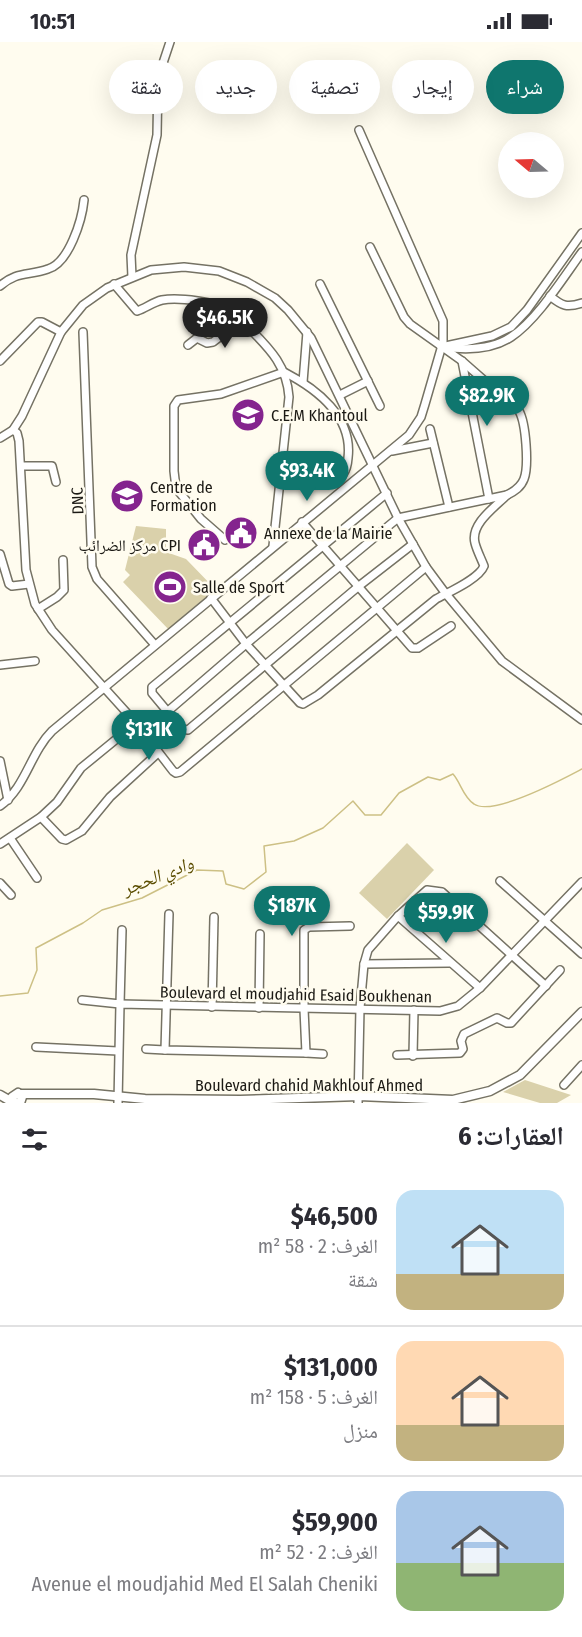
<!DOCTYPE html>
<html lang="ar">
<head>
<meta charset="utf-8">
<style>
  :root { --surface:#fff; --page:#f7f7f7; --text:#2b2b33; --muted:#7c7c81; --line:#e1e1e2; --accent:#0f766e }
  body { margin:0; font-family:"Fira Sans Condensed","Noto Naskh Arabic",sans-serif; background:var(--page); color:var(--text); direction:rtl; height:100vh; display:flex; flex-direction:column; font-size:22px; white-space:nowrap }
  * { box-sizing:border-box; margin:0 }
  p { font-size:20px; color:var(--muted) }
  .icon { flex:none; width:33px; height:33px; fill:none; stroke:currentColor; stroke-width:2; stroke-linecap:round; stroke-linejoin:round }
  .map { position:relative; height:1061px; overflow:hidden; direction:ltr }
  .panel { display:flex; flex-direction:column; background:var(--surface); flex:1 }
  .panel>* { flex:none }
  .hud { position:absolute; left:18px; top:18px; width:546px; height:54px; direction:rtl; display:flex; gap:12px }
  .needle { width:39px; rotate:289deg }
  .buttons { position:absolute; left:498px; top:90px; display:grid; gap:12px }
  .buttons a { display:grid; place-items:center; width:66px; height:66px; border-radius:50%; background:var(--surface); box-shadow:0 6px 24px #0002; font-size:30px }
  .price { position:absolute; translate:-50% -51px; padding:0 14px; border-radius:21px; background:var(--accent); color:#fff; font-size:20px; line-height:39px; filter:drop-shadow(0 2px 3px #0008) }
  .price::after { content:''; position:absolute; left:50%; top:36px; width:18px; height:14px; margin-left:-9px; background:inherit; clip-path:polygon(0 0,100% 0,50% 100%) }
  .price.current { background:#222; color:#fff }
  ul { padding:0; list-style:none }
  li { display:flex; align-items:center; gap:18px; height:150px; padding:0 18px }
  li+li { border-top:2px solid var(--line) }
  li span { display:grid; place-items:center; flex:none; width:168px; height:120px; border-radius:18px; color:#555 }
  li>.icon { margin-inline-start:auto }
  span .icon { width:72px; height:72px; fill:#fffc; stroke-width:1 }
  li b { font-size:26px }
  h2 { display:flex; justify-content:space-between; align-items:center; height:72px; padding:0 18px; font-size:26px }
  .pill { padding:0 21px; border-radius:27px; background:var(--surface); box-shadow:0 6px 24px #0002; font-size:21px; line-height:54px }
  .pill.current { background:var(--accent); color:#fff }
  .status { display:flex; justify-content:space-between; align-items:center; height:42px; padding:0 30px; background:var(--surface); direction:ltr }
  .status svg { height:16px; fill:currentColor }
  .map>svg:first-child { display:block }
  .green { fill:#dad1ab }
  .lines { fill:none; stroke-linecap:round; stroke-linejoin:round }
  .stream { stroke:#cdc085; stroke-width:1.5 }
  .minor-casing { stroke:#757264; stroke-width:10 }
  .major-casing { stroke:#757264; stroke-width:11 }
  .minor { stroke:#fff; stroke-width:7 }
  .major { stroke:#fff; stroke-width:8 }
  .labels { text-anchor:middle; stroke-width:5; stroke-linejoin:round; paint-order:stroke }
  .poi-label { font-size:16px; fill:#1b1914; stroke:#fffcef; text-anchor:start }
  .street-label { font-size:16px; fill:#1b1914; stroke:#fffcef }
  .water-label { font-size:18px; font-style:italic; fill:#5b4d00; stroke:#fffcef }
</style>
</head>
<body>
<div class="status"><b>10:51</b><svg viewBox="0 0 49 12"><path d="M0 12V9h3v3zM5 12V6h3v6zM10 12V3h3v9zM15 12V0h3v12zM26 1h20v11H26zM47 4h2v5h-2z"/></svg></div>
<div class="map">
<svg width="582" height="1061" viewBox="0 0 582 1061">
  <rect width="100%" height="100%" fill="#fffcef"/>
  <g class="green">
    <path d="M136,484L166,487V510L186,517L218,550L171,590L123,540L130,533L125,528Z"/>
    <path d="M407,801L434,828L387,877L359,851Z"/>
    <path d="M525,1038L571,1053L557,1061H540L503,1050Z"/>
  </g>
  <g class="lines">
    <path class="stream" d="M0,954L28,951L37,928L36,906L83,881L102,868L142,856L197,828L223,829L226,842L244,847L266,830L264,804L294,799L323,786L353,759L365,773H381L399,751L428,735L440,738L453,732C461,741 463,755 474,762C493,775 563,737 582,727"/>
    <g class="minor-casing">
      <g id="minor">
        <path d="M132,235L131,213L157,93L158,36L170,0"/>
        <path d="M114,242L137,269C146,266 153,260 162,258C178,255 218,260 231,268C239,273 245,281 251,288C271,308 287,325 289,355L273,504"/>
        <path d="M320,242L380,364"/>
        <path d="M0,244C17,229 28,234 48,227C69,221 82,178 84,158"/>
        <path d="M550,254C562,264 567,266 582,261"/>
        <path d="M83,290L92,525L97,537L155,603"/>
        <path d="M188,303L197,296L207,301L213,300L242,278"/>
        <path d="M441,305L492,294L511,285L527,268L582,191"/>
        <path d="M443,305C465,308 492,308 511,295C537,278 563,236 582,210"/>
        <path d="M0,319L38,280H42L61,290"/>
        <path d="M462,319L489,457"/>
        <path d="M303,340L307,290"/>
        <path d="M340,353L368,339"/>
        <path d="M430,387L449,465"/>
        <path d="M13,388L17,391L19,399L26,528L35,562L52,588L136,681L173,729L176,731L180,730L426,525"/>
        <path d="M0,396L13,388L22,374L61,290L83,263L107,246L151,228L184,225L219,229L247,240L275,256L288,268L311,296L398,476L426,525L446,552L502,619L582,678"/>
        <path d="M392,409L433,401"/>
        <path d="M21,424H52L56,440"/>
        <path d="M387,451L152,645V651L182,687L188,688L359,544L413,502"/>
        <path d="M302,480L412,606H418L451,584"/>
        <path d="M225,498L201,477L176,446L174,429V364L178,358L221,352L284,330C317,347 353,375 348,416C347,430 343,435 330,441"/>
        <path d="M0,512L9,542L12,544L29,542"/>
        <path d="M211,556L246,602L300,661L303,662L318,653L436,557C449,550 479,537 484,524C481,516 477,509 475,501C470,482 495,465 507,453"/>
        <path d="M38,567L57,555L64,548L63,518"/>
        <path d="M0,623L35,619"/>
        <path d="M167,670L246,602L398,476L507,453C515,449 521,445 524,437C529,424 526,381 519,369L462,319L410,282L404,275L370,205"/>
        <path d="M0,719L8,758"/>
        <path d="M0,764C26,745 30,711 52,689L409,393L421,375L425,362L443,300V279L359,88"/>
        <path d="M41,775L62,797L66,798L82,789L110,755L158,711"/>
        <path d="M10,796L37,836"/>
        <path d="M0,802L41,775L57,760L81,726L136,681"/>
        <path d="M500,839L582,912"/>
        <path d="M0,841L11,853"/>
        <path d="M169,872L165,1008L306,1011L304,967V888L309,885L350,884"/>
        <path d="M398,874L480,946"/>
        <path d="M364,922L449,921"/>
        <path d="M82,958L120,962L122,888"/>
        <path d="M212,965L214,875"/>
        <path d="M259,966L260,892"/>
        <path d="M36,1005L118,1009"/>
        <path d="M146,1007L165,1008"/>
        <path d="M306,1011L323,1012"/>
        <path d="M397,1013L460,1011L463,1007L461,999L464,992L497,976L507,981H511L560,928"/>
        <path d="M413,1014L414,968"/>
        <path d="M564,1043L582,1023"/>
        <path d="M118,1061L120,962L440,969L458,964L480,946L582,840"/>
        <path d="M358,1061L360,966L364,922L368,908L398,874L427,848L442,850L546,944"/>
      </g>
    </g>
    <g class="major-casing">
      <g id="major">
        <path d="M19,1052H94L145,1057L240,1058L359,1054L453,1058L490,1049L520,1033L582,970"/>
        <path d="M0,1053L14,1061"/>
        <path d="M14,1061L12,1055L18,1051L22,1055L20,1061"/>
      </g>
    </g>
    <use href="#minor" class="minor"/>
    <use href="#major" class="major"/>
  </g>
  <defs>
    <g id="university-disc" transform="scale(1.725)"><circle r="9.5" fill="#84248e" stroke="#fffcef"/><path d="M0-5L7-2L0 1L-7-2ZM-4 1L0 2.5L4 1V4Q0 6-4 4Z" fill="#fff"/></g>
    <g id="civic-disc" transform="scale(1.725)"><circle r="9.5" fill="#84248e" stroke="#fffcef"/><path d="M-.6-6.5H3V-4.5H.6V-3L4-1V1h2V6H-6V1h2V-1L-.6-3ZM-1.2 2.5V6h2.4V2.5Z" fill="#fff"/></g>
    <g id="stadium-disc" transform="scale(1.725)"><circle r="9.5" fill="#84248e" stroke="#fffcef"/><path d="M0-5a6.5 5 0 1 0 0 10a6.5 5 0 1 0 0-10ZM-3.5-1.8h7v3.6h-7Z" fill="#fff"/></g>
  </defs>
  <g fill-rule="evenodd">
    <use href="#university-disc" x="248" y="373"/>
    <use href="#university-disc" x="127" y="454"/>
    <use href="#civic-disc" x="241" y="491"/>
    <use href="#civic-disc" x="204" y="503"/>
    <use href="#stadium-disc" x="170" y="545"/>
  </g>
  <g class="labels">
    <g class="poi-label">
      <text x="271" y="379">C.E.M Khantoul</text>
      <text x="150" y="451">Centre de<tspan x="150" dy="18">Formation</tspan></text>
      <text x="264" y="497">Annexe de la Mairie</text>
      <text x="181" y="509" text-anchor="end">مركز الضرائب CPI</text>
      <text x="193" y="551">Salle de Sport</text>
    </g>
    <g class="street-label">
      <text transform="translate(77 459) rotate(-92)" y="6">DNC</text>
      <text transform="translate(296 952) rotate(1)" y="6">Boulevard el moudjahid Esaid Boukhenan</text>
      <text x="309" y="1049">Boulevard chahid Makhlouf Ahmed</text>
    </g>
    <g class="water-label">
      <text transform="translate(158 834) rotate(-22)" y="6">وادي الحجر</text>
    </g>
  </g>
</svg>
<div class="buttons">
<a><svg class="needle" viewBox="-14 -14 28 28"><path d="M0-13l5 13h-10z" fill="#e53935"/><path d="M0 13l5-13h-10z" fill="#7c7c81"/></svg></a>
</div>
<b class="price current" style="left:225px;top:307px">$46.5K</b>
<b class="price" style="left:487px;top:385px">$82.9K</b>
<b class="price" style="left:307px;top:460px">$93.4K</b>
<b class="price" style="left:149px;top:719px">$131K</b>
<b class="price" style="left:292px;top:895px">$187K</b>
<b class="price" style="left:446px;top:902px">$59.9K</b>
<div class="hud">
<a class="pill current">شراء</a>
<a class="pill">إيجار</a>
<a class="pill">تصفية</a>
<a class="pill">جديد</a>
<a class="pill">شقة</a>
</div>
</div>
<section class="panel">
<h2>العقارات: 6<svg class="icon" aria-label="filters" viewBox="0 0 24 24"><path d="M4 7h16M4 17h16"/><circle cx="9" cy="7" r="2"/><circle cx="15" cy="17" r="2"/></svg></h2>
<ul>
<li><span style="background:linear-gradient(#bfe0f5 70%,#c2b280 0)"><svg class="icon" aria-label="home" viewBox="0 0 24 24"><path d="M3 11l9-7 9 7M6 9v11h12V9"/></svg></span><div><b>$46,500</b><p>الغرف: 2 · 58 m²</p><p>شقة</p></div></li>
<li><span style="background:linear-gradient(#ffd9b3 70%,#c2b280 0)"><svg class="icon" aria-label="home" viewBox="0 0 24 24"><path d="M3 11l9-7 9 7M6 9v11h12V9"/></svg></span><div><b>$131,000</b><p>الغرف: 5 · 158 m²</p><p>منزل</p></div></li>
<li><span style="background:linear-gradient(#a9c7e8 60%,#8fb573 0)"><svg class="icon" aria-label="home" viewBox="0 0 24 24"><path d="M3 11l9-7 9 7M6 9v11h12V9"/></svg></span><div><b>$59,900</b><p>الغرف: 2 · 52 m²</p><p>Avenue el moudjahid Med El Salah Cheniki</p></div></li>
</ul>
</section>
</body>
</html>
